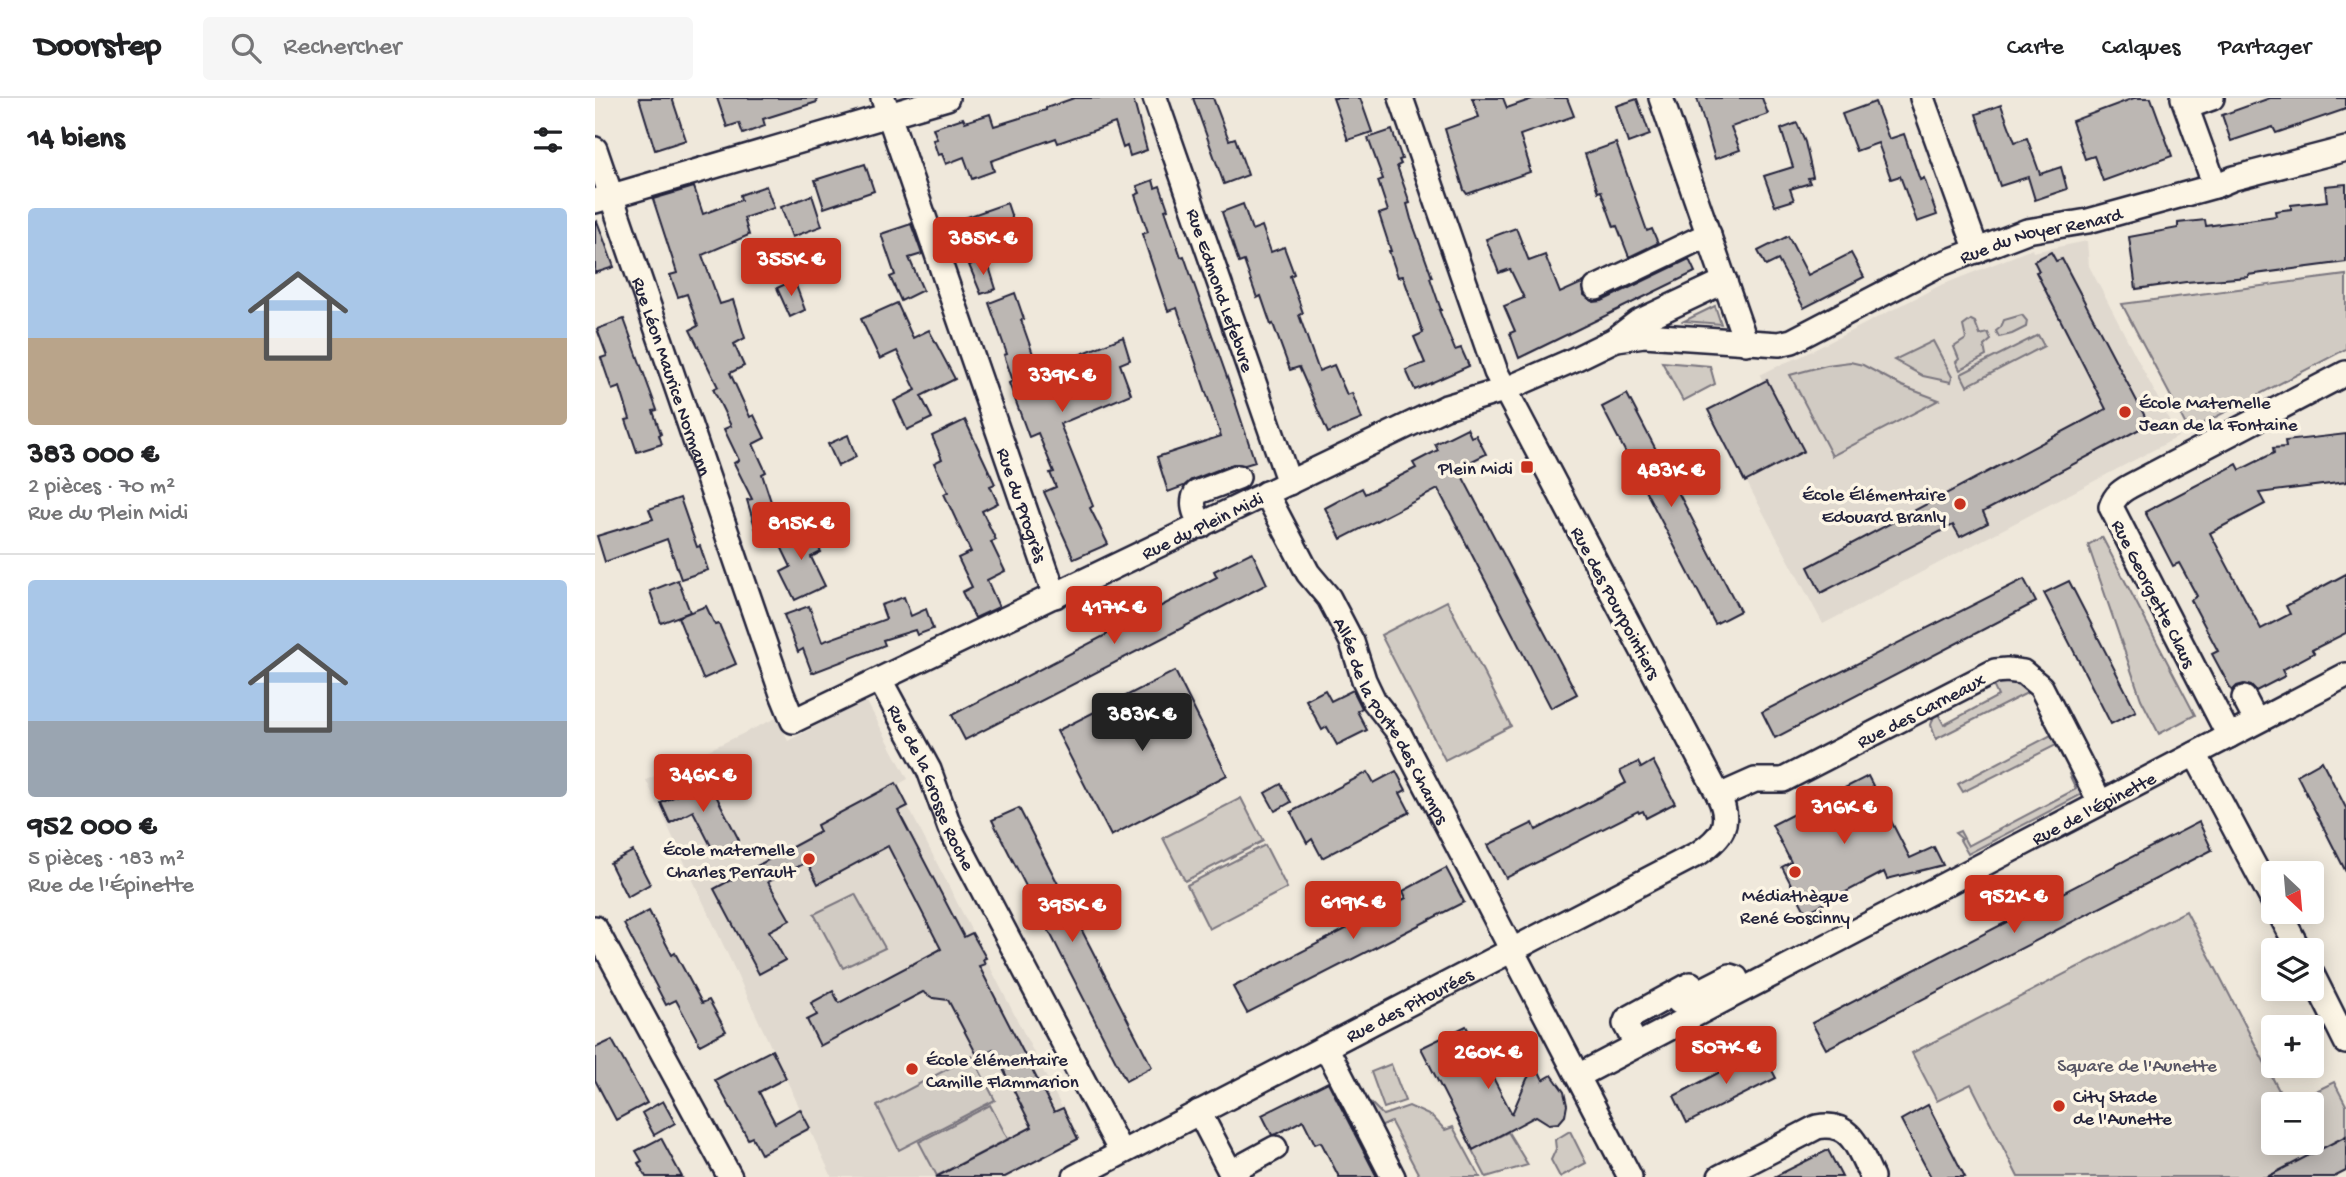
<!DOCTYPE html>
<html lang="fr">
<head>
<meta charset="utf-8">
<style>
  :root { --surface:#fff; --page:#f6f6f6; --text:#202124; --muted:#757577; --line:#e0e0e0; --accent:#c8321e }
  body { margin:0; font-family:"Gochi Hand",sans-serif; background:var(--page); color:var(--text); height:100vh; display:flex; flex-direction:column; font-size:26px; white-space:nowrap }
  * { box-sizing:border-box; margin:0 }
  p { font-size:23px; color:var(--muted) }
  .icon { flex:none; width:38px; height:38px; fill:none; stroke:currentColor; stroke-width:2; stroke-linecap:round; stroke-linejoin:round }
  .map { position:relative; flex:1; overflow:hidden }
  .drawer { display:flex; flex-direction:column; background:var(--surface); width:595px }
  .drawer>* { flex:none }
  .needle { width:46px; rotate:154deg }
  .fabs { position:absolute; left:1666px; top:763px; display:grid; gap:14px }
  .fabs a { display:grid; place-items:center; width:63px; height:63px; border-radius:7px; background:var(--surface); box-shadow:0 4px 18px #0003; font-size:35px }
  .price { position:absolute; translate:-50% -60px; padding:0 16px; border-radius:7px; background:var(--accent); color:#fff; font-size:23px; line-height:46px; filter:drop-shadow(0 2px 4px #0008) }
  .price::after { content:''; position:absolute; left:50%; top:42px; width:21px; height:16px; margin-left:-10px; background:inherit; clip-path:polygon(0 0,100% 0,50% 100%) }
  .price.active { background:#222; color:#fff }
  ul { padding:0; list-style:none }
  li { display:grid; align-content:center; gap:14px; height:371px; padding:0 28px }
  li+li { border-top:2px solid var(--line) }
  li span { display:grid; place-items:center; height:217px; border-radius:7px; color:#555 }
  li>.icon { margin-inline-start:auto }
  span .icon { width:126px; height:126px; fill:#fffc; stroke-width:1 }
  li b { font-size:30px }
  h2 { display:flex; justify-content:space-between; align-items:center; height:84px; padding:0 28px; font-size:30px }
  header { display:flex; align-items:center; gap:42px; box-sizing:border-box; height:98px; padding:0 35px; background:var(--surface); border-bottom:2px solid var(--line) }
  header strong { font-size:33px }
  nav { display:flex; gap:38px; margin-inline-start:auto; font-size:24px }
  .search { width:490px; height:63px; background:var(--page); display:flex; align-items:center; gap:18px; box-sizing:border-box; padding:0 24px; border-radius:7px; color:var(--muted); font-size:26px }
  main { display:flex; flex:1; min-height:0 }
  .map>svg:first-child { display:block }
  .built { fill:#e0d9cf }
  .green { fill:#d1cbc3; stroke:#7a767f; stroke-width:2 }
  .building { fill:#bcb7b3; stroke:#22223b; stroke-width:2 }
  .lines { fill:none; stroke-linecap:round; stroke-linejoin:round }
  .minor-casing { stroke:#22223b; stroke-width:28 }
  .minor { stroke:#fcf5e5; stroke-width:23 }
  .poi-dot { fill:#c8321e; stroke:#fcf5e5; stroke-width:2.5 }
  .labels { text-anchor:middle; stroke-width:7; stroke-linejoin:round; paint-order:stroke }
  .street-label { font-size:19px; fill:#22223b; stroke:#fcf5e5 }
  .poi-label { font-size:19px; fill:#22223b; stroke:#fcf5e5; text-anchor:start }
  .park-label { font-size:19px; fill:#575564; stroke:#fcf5e5 }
</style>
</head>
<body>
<header>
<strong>Doorstep</strong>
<div class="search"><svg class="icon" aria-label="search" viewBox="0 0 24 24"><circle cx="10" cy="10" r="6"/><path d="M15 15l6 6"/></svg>Rechercher</div>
<nav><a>Carte</a><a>Calques</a><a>Partager</a></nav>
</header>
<main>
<section class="drawer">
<h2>14 biens<svg class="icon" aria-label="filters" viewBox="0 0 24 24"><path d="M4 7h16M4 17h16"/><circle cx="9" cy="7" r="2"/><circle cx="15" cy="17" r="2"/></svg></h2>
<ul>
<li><span style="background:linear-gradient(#a9c7e8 60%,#b9a48a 0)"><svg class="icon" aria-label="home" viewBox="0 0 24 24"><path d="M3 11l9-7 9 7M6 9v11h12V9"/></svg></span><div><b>383 000 €</b><p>2 pièces · 70 m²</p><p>Rue du Plein Midi</p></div></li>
<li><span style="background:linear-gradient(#a9c7e8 65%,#9aa5b1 0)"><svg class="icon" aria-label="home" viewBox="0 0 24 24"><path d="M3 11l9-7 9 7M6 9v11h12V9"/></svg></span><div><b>952 000 €</b><p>5 pièces · 183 m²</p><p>Rue de l'Épinette</p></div></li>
</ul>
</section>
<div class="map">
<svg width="1751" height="1079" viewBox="0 0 1751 1079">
  <rect width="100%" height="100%" fill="#efe8db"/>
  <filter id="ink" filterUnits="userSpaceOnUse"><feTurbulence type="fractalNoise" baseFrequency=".0143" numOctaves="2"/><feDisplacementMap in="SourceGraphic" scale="14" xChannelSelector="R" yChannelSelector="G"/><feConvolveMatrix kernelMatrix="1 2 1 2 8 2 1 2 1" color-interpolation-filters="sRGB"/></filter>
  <g filter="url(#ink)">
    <g class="built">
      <path d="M1492,143L1494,168L1583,339L1228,526L1113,312L1168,284L1165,277L1189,265L1205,259L1344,188L1437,151L1438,154Z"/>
      <path d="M266,604H272L313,681L302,687L483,1041L410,1079H237L51,682L183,619L193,643Z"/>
    </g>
    <g class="green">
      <path d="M1751,177V251L1594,333L1527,206Z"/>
      <path d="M1120,208L1126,226L1089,223Z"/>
      <path d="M1427,217L1432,223L1431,229L1417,236L1404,239L1401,233L1406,229L1409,222Z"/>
      <path d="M1376,222L1380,224L1385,237L1393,235L1396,242L1389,248L1391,258L1365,272L1361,264L1364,261L1359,249L1371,241L1368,228Z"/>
      <path d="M1443,237L1449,248L1372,288L1366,276Z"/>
      <path d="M1338,243L1357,279L1356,284L1328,278L1299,262Z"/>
      <path d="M1067,264L1115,268L1120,286L1088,303Z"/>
      <path d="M1255,264L1268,267L1307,288L1344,302L1237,358L1195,277L1232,267Z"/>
      <path d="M1507,439L1600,617L1564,636L1546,601L1493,447Z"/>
      <path d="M852,503L916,628L850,662L786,537Z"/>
      <path d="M1421,581L1436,593L1341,641L1336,627L1341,612L1349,627L1403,598L1396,583Z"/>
      <path d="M1458,636L1476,657L1468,660L1461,647L1368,694L1363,686Z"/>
      <path d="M1480,672L1489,695L1373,756L1365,742L1367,741L1360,735L1365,733L1373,748L1481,691L1474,676Z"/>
      <path d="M646,700L668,743L590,783L568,740Z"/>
      <path d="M670,747L692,790L614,831L592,787Z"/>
      <path d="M260,796L290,850L248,870L219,816Z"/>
      <path d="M1591,813L1691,1006H1678V1045H1717V1006H1695L1739,984L1751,1007V1073L1739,1079H1423L1376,986L1342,1003L1317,955Z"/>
      <path d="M377,958L400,1002L304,1052L282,1008Z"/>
      <path d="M796,966L810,1003L789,1010L776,974Z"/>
      <path d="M777,1006L788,1017L814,1008L838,1019L850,1032L858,1029L885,1079H825L796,1024L781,1031L772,1012Z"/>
      <path d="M395,1007L413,1041L342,1078L324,1044Z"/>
      <path d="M975,1033L991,1065L965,1079L956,1062L961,1051L960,1042Z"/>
      <path d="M913,1034L933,1067L891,1079L877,1052Z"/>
    </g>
    <g class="building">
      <path d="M44,0H77L91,42L60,52Z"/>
      <path d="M122,0H221L222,4L168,21L170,28L148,36L144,25L132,29Z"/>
      <path d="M479,0H538L552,52L535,58L532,48L528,50L520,25L463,45L461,40L396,63L399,73L377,81L369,59L351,66L347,56L343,57L338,42L342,41L338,30L368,20L370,24L395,16L399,28L451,12V10Z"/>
      <path d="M598,0H618L634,42L640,40L653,77L629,86Z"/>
      <path d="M738,0H765L777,34L753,42Z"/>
      <path d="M877,0H908L912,10L940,0H972L979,18L925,37L935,69H933L935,74L872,96L869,92L850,31L884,19Z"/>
      <path d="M1102,0H1167L1173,16L1136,29L1145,52L1120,61Z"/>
      <path d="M1539,0H1556L1577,58L1508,83L1499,58L1490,61L1477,23Z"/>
      <path d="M1675,0H1751V11L1681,35L1678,29L1636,43L1627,17Z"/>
      <path d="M1042,1L1055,37L1033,45L1021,8Z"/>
      <path d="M1280,4L1294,41L1309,36L1325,82L1329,80L1342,117L1322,124L1305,78L1296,81L1283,45L1261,53L1247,16Z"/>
      <path d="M1406,7L1420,44L1432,40L1445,76L1466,69L1472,91L1440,102L1433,79L1405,88L1381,16Z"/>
      <path d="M1202,25L1210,44L1218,79L1213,80L1215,85L1195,91L1199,102L1180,108L1169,78L1198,69L1186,31Z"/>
      <path d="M797,32L807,61L804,62L806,66L802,68L815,105L812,106L816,121L837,179L835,180L846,212H844L860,252L866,250L874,268L820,292L811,272L830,265L819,239L828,235L808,178L803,179L794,153H796L784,116L793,113L783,83L788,81L773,40Z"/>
      <path d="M1021,45L1052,133L1057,131L1063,145L1034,159L1022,128L1019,129L1006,93L1003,94L990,56Z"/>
      <path d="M270,66L279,93L229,110L220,82Z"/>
      <path d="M558,82L560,90L565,88L573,111L570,112L586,159L589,158L633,282L660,364L650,367L638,366L596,382L589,388L573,394L562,359L626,338L582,210L573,213L547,136L553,134L540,97L545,95L542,88Z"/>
      <path d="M1751,86V164L1653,177V179L1591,184L1541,191L1534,139L1583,130V125L1610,122L1611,128L1681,118L1680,113L1696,111V107L1732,103L1730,88Z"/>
      <path d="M171,88L179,110L149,120L154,137L107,157L125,206L138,202L150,240L139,246L149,268L135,275L155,319L159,317L170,340L158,346L171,374L167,376L183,425L161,432L152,402L157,401L139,365L144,362L129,331L136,328L118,291L123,289L95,232L103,228L92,196L83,199L75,177L82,175L58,101L99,89L108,116L146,102L145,97Z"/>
      <path d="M217,97L227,128L197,139L186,109Z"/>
      <path d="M412,105L418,123L375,139L369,120Z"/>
      <path d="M648,106L657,132L667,128L676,154L689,149L699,176L695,178L708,215L704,217L724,273L739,267L752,297L757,295L767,321L733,335L704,269L695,272L678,226L676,227L666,198L662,200L649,163L644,165L627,114Z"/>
      <path d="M2,123L19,169L0,175V124Z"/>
      <path d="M316,126L327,156L314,160L328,192L306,203L295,179L300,177L286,136Z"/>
      <path d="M921,130L934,163L950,157L965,195L989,184V197L999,204L1007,203L1094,161L1100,174L924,260L915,235L920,233L909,208L929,200L915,171L904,175L891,141Z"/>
      <path d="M1193,138L1213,177L1256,155L1269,179L1209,210L1183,162L1171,168L1163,153Z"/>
      <path d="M1456,154L1461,163L1467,161L1554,326L1388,414L1393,425L1365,439L1358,427L1226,495L1213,469L1511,311L1441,174L1444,173L1439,163Z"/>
      <path d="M392,162L401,191L386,196L374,167Z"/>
      <path d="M199,182L210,212L195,219L182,190Z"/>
      <path d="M420,195L429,221L426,222L444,273L528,239L535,262L525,266L536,296L465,326L498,408L495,410L513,446L479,461L449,394L461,389L455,375L459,374L443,335L434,339L414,285L418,283L409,257L412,256L394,205Z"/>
      <path d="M302,205L318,240L334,232L360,281L326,298L337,320L312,332L299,303L321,292L302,253L285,261L266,221Z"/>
      <path d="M29,221L62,312L58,313L66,336L64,337L67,346L42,354L31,322L35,321L25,289L17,292L6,260L12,258L2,231Z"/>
      <path d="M1172,282L1209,353L1150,384L1113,312Z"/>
      <path d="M1032,296L1145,513L1120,526L1007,309Z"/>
      <path d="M370,322L400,386L395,388L403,405L387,413L401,442L396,444L410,473L392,482L404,509L380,520L367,494L377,489L363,460L376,454L349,396L353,394L339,365L347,361L337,338Z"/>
      <path d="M872,330L876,339L881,337L891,356L875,364L877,368L865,374L982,596L956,610L843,391L746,441L730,410L767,390L770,396L821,370L818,365L843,352L840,346Z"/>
      <path d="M1751,336V384L1664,395L1670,406L1615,435L1666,531L1695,516L1691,508L1751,476V535L1717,552L1719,555L1687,572L1690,578L1661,593L1656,588L1649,586L1642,588L1637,593L1617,556L1623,553L1596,502L1602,498L1584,465L1578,468L1550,414L1642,366L1645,372L1679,355L1678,350L1691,349L1690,343Z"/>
      <path d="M253,337L261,359L243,368L233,346Z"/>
      <path d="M85,400L102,449L105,448L113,472L86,481L72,441L10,464L2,438L58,421L54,411Z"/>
      <path d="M212,426L226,454L216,459L230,488L200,502L186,474L196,469L182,440Z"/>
      <path d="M657,454L672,486L370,642L357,617L622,479L619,473Z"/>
      <path d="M1429,481L1441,504L1180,640L1167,614Z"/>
      <path d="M83,482L95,514L66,525L55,493Z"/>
      <path d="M1474,483L1541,613L1516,626L1449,495Z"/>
      <path d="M309,499L316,518L331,511L338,531L322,537L320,532L288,542L290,547L217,575L208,551L203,554L189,517L214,508L227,544L291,521L286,507Z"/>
      <path d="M111,508L120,527L124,526L141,566L108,581L83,519Z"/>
      <path d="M580,573L632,677L516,738L462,633Z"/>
      <path d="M730,592L736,603L758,592L767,610L762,613L772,632L742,647L732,629L727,632L711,602Z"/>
      <path d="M1058,663L1080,705L1051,720L1048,713L1044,715L1043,713L911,780L893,747L938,725L941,732L1031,685L1025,673L1043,664L1046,670Z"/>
      <path d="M1727,663L1751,710V774L1702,677Z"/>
      <path d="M801,673L811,692L805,695L815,714L727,760L717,741L712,745L696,714L773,674L779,685Z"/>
      <path d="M1273,678L1315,760L1339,749L1348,767L1292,781L1289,774L1211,815L1187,769L1196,764L1177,727Z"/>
      <path d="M113,682L144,742L119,754L98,713L75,725L66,705Z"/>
      <path d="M301,685L313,708L303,713L369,839L377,835L391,860L388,861L390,866L384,868L459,1014L468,1010L483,1041L410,1079H341L437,1029L398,951L383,959L353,902L338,900L328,894L225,948L212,922L222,917L216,905L238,893L244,905L346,851L293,748L223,786L212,764L173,784L195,822L174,833L190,862L164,876L119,791L225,734L222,727Z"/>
      <path d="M686,686L696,704L680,713L670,695Z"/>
      <path d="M424,710L557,969L531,983L397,722Z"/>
      <path d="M1604,724L1617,752L1231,951L1217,925Z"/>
      <path d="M38,753L55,786L32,799L15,765Z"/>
      <path d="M851,770L869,804L652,915L638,889L811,800L808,793Z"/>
      <path d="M54,813L77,857L80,855L107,905L114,902L131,933L105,947L81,902L71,907L29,826Z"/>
      <path d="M871,928L917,1016L932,981L941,967L948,982L957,977L969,994L972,1007L970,1018L964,1025L954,1026L941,1018L878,1052L826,950Z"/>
      <path d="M17,942L52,1005L21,1022L0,982V950Z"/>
      <path d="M1165,949L1181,980L1092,1025L1079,998L1148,962L1147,959Z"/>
      <path d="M177,952L191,980L164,994L180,1025L205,1011L215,1030L166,1056L157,1039L153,1041L120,982Z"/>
      <path d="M733,984L782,1079H744L727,1046L725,1044L720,1046L708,1022L682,1036L677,1037L667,1017Z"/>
      <path d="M68,1003L80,1025L59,1037L47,1015Z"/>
      <path d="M1333,1007L1370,1079H1336L1306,1022Z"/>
      <path d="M1751,1038V1073L1739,1079H1672Z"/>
      <path d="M66,1040L87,1079H51L43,1065L47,1063L41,1053Z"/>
      <path d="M1233,1052L1247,1079H1179Z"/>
    </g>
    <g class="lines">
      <g class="minor-casing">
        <g id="minor">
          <path id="s1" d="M288,0L460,498"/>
          <path id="s2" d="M560,0L694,385"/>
          <path d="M1066,0L1151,245"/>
          <path d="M1327,0L1382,153"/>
          <path d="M1588,0L1620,88"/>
          <path d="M1592,9L1617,0"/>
          <path id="s3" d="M0,51L187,596L198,623L851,309L909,292L978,262L1019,242L1043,224L1130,183"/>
          <path d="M0,103L352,0"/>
          <path d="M1001,190L1114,136"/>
          <path id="s4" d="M1022,241L1049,237L1184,246L1197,243L1341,168L1432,133L1493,123L1620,88L1639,80L1751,51"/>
          <path id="s5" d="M671,395L713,475L734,500L757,544L769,582L779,603L804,635L1035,1079"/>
          <path d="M606,428C601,417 595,407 601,395L643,379"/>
          <path id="s6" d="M285,582L334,672L355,730L526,1054"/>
          <path d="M1649,600L1661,623"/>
          <path d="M1634,638L1516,409C1520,397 1527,392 1539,386L1751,275"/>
          <path d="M1600,656L1678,803"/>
          <path id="s7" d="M1124,698L1160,682H1188L1400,573L1412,572L1428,574L1446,589L1505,704"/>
          <path d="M1684,814L1704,852"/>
          <path d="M0,830L135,1079"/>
          <path d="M1717,876L1751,944"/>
          <path d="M1084,904L1135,878L1141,880L1146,891"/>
          <path d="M1041,946L1030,926L1032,921L1096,886"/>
          <path d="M731,949L798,1079"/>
          <path id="s8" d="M983,978L1751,577"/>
          <path d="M604,1014L638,1079"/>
          <path d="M636,1074L680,1050"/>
          <path id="s9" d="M480,1079L1104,755C1127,739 1137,726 1124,698L901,274L806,0"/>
          <path d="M1125,1079L1222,1029C1257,1022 1264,1053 1277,1079"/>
        </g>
      </g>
      <use href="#minor" class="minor"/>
    </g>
  </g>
  <g class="poi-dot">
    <circle cx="1530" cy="314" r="7"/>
    <rect x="925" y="362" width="14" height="14" rx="3.5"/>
    <circle cx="1365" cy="406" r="7"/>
    <circle cx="214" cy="761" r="7"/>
    <circle cx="1200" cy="774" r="7"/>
    <circle cx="317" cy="971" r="7"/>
    <circle cx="1464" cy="1008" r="7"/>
  </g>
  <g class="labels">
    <g class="street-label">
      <text dy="7" stroke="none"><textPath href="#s4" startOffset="448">Rue du Noyer Renard</textPath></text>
      <text dy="7" stroke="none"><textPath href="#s2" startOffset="203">Rue Edmond Lefebvre</textPath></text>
      <text dy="7" stroke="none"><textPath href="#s3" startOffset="240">Rue Léon Maurice Normann</textPath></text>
      <text dy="7" stroke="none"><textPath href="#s1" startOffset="430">Rue du Progrès</textPath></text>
      <text dy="7" stroke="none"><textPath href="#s3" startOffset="1059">Rue du Plein Midi</textPath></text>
      <text transform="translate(1560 495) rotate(63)" y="7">Rue Georgette Claus</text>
      <text transform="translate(1022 504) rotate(62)" y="7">Rue des Pourpointiers</text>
      <text dy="7" stroke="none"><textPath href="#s7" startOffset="222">Rue des Carneaux</textPath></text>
      <text dy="7" stroke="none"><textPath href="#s5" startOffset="261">Allée de la Porte des Champs</textPath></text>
      <text dy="7" stroke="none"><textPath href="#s6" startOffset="119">Rue de la Grosse Roche</textPath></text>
      <text dy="7" stroke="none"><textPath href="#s8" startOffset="581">Rue de l'Épinette</textPath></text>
      <text dy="7" stroke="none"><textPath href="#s9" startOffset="376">Rue des Pitourées</textPath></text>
    </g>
    <g class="poi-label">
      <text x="1544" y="310">École Maternelle<tspan x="1544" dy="22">Jean de la Fontaine</tspan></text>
      <text x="918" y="376" text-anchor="end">Plein Midi</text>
      <text x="1351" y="402" text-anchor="end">École Élémentaire<tspan x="1351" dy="22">Edouard Branly</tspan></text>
      <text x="200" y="757" text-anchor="end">École maternelle<tspan x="200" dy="22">Charles Perrault</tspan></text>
      <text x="1200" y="803" text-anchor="middle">Médiathèque<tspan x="1200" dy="22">René Goscinny</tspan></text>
      <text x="331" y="967">École élémentaire<tspan x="331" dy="22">Camille Flammarion</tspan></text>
      <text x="1478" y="1004">City Stade<tspan x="1478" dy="22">de l'Aunette</tspan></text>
    </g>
    <g class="park-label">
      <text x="1542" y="973">Square de l'Aunette</text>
    </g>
  </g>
</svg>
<div class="fabs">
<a><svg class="needle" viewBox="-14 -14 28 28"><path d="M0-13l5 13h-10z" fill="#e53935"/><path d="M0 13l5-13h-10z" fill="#757577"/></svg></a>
<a><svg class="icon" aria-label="layers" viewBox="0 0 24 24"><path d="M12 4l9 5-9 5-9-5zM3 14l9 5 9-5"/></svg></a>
<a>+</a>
<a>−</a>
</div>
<b class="price" style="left:388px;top:179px">385K €</b>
<b class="price" style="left:196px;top:200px">355K €</b>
<b class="price" style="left:467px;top:316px">339K €</b>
<b class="price" style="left:1076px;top:411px">483K €</b>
<b class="price" style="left:206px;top:464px">815K €</b>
<b class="price" style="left:519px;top:548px">417K €</b>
<b class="price active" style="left:547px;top:655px">383K €</b>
<b class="price" style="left:108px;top:716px">346K €</b>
<b class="price" style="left:1249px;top:748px">316K €</b>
<b class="price" style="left:1419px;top:837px">952K €</b>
<b class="price" style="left:758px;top:843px">619K €</b>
<b class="price" style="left:477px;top:846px">395K €</b>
<b class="price" style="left:1131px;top:988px">507K €</b>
<b class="price" style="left:893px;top:993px">260K €</b>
</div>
</main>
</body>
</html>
